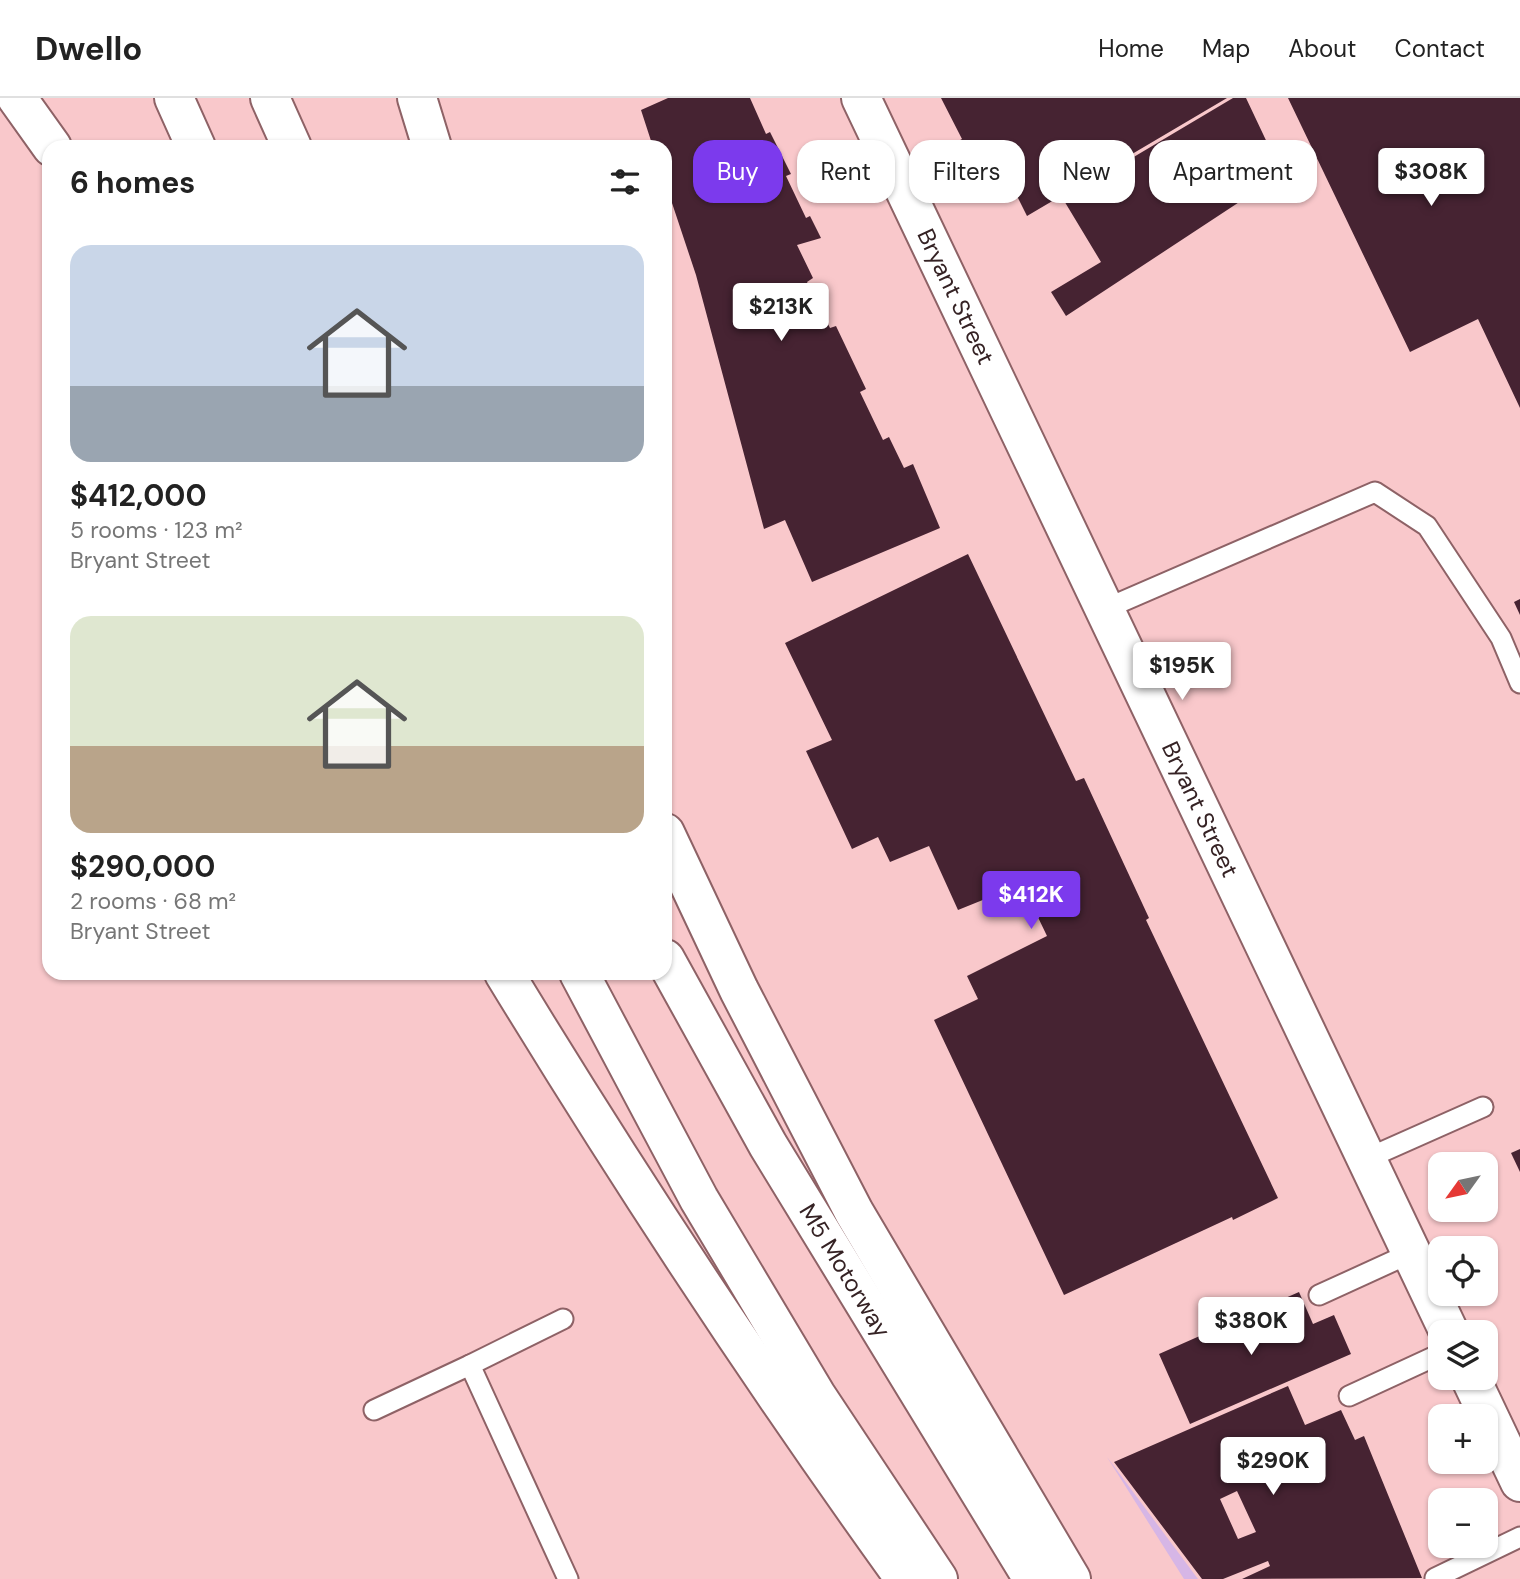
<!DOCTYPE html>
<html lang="en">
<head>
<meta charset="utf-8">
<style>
  :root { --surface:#fff; --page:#f6f6f6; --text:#222; --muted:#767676; --line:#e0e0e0; --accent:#7c3aed }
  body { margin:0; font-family:"DM Sans",sans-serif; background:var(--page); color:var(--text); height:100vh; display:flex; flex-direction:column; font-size:26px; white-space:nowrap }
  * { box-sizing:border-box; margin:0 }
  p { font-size:23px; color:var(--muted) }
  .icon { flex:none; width:38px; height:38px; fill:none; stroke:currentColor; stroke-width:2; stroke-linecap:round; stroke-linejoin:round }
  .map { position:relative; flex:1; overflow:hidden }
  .details { position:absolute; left:42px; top:42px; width:630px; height:840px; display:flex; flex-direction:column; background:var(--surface); border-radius:21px; box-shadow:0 2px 5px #0004 }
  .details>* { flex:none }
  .hud { position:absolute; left:693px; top:42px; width:665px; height:63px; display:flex; gap:14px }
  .needle { width:46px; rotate:237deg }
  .tools { position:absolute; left:1428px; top:1054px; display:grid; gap:14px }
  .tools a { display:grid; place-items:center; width:70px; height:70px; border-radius:14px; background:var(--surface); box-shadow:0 2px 5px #0004; font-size:35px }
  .price { position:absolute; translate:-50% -60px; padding:0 16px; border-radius:7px; background:#fff; color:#222; font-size:23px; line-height:46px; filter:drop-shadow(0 2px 4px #0008) }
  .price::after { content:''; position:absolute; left:50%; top:42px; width:21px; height:16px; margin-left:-10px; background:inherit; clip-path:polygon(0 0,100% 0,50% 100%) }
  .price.active { background:var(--accent); color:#fff }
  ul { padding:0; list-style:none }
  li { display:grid; align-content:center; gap:14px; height:371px; padding:0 28px }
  li span { display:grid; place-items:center; height:217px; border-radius:21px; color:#555 }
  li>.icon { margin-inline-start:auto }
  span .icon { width:126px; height:126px; fill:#fffc; stroke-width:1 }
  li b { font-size:30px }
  h2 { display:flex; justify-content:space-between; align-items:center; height:84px; padding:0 28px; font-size:30px }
  .tag { padding:0 24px; border-radius:21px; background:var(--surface); box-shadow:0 2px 5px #0004; font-size:24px; line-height:63px }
  .tag.active { background:var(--accent); color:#fff }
  header { display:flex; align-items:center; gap:42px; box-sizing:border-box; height:98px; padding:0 35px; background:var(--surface); border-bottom:2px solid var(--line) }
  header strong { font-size:33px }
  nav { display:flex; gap:38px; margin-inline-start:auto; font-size:24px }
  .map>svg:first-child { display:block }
  .green { fill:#d6b6e6 }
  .building { fill:#462332; fill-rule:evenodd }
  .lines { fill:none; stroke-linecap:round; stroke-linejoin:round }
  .service-casing { stroke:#8e6266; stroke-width:23 }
  .minor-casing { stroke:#8e6266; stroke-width:42 }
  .motorway-casing { stroke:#8e6266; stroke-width:42 }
  .service { stroke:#fff; stroke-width:19 }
  .minor { stroke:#fff; stroke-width:38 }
  .motorway { stroke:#fff; stroke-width:38 }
  .labels { text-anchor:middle; stroke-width:7; stroke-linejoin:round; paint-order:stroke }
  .street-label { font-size:24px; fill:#352224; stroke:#fff4f5 }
</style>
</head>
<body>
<header>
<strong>Dwello</strong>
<nav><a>Home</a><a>Map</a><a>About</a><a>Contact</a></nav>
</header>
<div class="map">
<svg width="1520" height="1481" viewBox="0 0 1520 1481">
  <rect width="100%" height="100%" fill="#f9c8cb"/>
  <path class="green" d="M1107,1359L1198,1481H1184Z"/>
  <g class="building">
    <path d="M668,0H750L766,36L770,34L791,76L786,78L806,120L810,118L821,140L797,147L813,180L807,184L830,230L836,228L866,291L860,294L883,342L889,339L904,370L913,366L940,430L812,484L785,422L764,431L696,177L665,84V49H653L641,12Z"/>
    <path d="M941,0H1227L1027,118L1014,92L991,103L976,74L967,79L951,47L962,41Z"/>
    <path d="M1233,0H1246L1282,76L1066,218L1051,194L1101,164L1063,101Z"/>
    <path d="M1288,0H1520V310L1478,221L1410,254Z"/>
    <path d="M968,456L1076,683L1084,680L1149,820L1146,822L1278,1100L1233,1122L1232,1119L1064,1197L934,922L978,901L967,878L1047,838L1022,786L958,812L929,748L890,764L878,739L852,751L806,653L832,642L785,545Z"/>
    <path d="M1520,501V517L1514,504Z"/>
    <path d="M1520,1051V1074L1511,1055Z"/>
    <path d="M1299,1194L1313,1226L1334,1217L1351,1256L1190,1326L1159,1256Z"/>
    <path d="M1288,1288L1305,1327L1341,1312L1355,1342L1364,1338L1422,1480L1242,1481L1270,1468L1268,1463L1223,1481H1202L1114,1364ZM1237,1393L1256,1434L1238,1441L1220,1401Z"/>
  </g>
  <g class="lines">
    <g class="service-casing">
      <g id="service">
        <path d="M1105,511L1375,394L1427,428L1501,540L1520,585"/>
        <path d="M1366,1061L1483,1009"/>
        <path d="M1319,1197L1411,1155"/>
        <path d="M470,1267L563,1221"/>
        <path d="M1349,1298L1440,1256"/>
        <path d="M374,1312L470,1267L568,1481"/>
        <path d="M1435,1480L1520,1439"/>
      </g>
    </g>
    <g class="minor-casing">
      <g id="minor">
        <path id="s1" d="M861,0L1449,1234"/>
        <path d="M1470,1279L1520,1384"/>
      </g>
    </g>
    <g class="motorway-casing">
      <g id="motorway">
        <path d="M17,0L52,49"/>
        <path d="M174,0L196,49"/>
        <path d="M270,0L292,49"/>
        <path d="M417,0L432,49"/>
        <path d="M665,735L739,892L854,1114L1071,1481"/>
        <path id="s2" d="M665,861L768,1047L1033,1481"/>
        <path d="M504,875C630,1082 763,1284 905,1481"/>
        <path d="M579,875L699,1101L816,1297L938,1481"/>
      </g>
    </g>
    <use href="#service" class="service"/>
    <use href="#minor" class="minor"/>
    <use href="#motorway" class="motorway"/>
  </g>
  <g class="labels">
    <g class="street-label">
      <text dy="8" stroke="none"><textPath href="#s1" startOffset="220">Bryant Street</textPath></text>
      <text dy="8" stroke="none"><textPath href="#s1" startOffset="788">Bryant Street</textPath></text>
      <text dy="8" stroke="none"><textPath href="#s2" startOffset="360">M5 Motorway</textPath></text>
    </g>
  </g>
</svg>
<div class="tools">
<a><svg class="needle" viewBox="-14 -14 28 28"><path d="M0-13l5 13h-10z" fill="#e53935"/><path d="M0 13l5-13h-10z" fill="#767676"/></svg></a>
<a><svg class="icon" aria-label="locate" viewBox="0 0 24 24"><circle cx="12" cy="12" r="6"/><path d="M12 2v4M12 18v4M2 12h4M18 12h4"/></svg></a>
<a><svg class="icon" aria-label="layers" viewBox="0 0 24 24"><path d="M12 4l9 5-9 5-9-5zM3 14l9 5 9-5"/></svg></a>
<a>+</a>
<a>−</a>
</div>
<b class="price" style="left:1431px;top:110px">$308K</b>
<b class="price" style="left:781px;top:245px">$213K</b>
<b class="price" style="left:1182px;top:604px">$195K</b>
<b class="price active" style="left:1031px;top:833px">$412K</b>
<b class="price" style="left:1251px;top:1259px">$380K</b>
<b class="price" style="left:1273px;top:1399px">$290K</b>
<div class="hud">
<a class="tag active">Buy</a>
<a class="tag">Rent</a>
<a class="tag">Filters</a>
<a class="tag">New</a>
<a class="tag">Apartment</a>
</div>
<section class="details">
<h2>6 homes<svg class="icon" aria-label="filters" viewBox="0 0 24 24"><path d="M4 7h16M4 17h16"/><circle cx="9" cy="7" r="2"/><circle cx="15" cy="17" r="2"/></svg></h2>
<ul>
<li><span style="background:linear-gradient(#c9d6e8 65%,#9aa5b1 0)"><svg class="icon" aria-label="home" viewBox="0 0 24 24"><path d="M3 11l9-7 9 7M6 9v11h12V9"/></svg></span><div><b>$412,000</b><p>5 rooms · 123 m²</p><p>Bryant Street</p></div></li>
<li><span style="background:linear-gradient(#dfe7d0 60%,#b9a48a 0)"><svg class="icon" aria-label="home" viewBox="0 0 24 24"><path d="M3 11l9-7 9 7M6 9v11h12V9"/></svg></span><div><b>$290,000</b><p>2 rooms · 68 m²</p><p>Bryant Street</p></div></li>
</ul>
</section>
</div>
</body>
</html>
